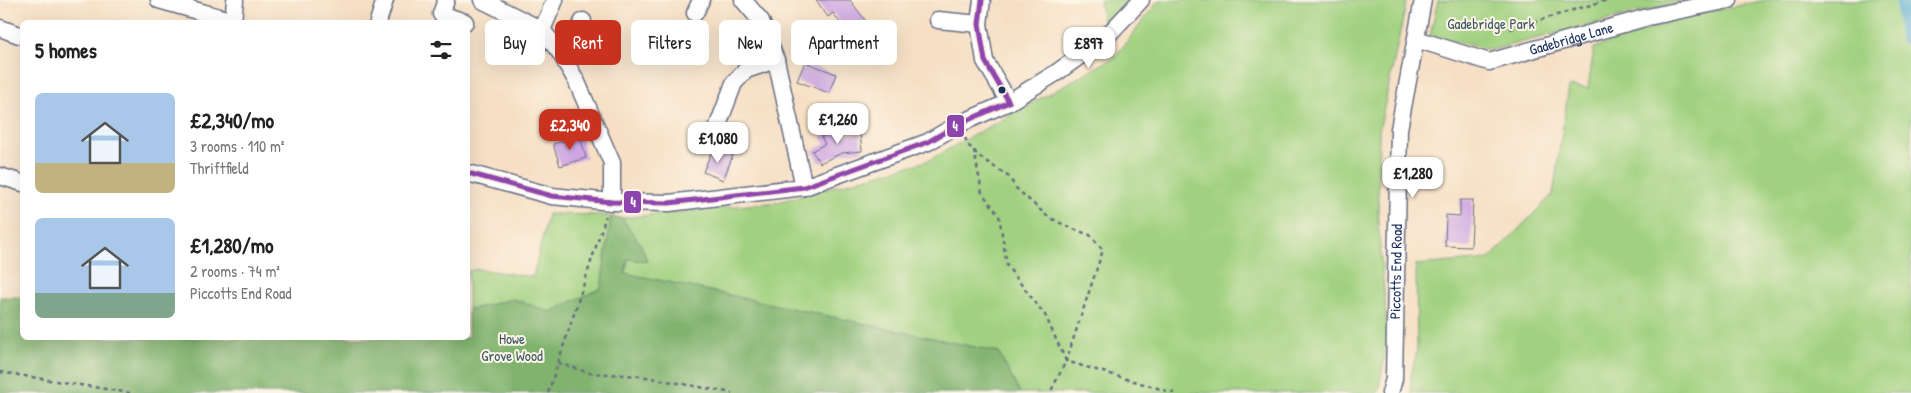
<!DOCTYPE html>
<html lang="en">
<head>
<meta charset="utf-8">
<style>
  :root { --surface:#fff; --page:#f2f2f2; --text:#222; --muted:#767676; --accent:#c8321e }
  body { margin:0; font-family:"Patrick Hand",sans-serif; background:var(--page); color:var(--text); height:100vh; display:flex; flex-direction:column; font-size:19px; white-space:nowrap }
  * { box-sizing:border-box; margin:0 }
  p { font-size:16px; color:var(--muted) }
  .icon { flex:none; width:28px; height:28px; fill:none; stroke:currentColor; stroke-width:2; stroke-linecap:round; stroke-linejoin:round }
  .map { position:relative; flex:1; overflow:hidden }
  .details { position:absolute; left:20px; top:20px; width:450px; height:320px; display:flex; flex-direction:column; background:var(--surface); border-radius:8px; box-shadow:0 5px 20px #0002 }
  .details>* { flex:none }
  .hud { position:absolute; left:485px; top:20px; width:475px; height:45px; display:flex; gap:10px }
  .price { position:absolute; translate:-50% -42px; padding:0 11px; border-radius:10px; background:#fff; color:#222; font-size:16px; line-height:32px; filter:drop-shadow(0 1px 2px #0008) }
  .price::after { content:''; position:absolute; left:50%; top:30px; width:15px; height:11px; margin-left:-8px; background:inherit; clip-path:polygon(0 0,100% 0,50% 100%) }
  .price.selected { background:var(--accent); color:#fff }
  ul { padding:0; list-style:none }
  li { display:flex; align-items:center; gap:15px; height:125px; padding:0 15px }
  li span { display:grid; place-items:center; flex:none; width:140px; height:100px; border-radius:8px; color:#555 }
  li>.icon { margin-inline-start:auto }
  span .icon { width:60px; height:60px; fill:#fffc; stroke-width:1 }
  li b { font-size:21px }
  h2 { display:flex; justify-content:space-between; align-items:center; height:60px; padding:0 15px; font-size:21px }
  .chip { padding:0 18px; border-radius:8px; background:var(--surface); box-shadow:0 5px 20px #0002; font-size:18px; line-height:45px }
  .chip.selected { background:var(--accent); color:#fff }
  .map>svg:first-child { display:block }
  .green { fill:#a1d180; stroke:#5e806f }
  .forest { fill:#80b36e; stroke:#4e7166 }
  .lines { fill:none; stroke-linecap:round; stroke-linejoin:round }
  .river { stroke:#55acd2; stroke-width:25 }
  .building { fill:#cea6e3 }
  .minor-casing { stroke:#686d82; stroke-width:19 }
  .path { stroke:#686d82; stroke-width:2.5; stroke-dasharray:4 4; stroke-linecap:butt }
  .minor { stroke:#fff; stroke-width:16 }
  .bus-1-casing { stroke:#fcf5e5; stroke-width:9 }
  .bus-1 { stroke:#8e44ad; stroke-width:5 }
  .bus-dot { fill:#1b2f5e; stroke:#fcf5e5; stroke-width:2 }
  .labels { text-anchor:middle; stroke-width:4; stroke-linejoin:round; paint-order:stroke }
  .park-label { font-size:15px; fill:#3c5866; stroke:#fcf5e5 }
  .street-label { font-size:15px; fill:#1b2f5e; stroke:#fcf5e5 }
  .line-badge { stroke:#fcf5e5; stroke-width:2 }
  .badge-label { font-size:14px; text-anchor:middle; font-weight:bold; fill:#fff }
</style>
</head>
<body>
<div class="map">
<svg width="1911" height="393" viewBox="0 0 1911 393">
  <rect width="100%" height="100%" fill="#fcf5e5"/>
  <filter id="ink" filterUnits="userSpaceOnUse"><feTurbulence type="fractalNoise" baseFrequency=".02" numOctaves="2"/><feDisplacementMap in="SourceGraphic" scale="10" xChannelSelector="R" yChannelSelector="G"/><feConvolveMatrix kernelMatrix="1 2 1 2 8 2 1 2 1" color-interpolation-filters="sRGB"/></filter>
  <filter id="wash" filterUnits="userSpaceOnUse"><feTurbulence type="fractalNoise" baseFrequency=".0096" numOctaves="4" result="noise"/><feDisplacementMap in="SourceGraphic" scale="20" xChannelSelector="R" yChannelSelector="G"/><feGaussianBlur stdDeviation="1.12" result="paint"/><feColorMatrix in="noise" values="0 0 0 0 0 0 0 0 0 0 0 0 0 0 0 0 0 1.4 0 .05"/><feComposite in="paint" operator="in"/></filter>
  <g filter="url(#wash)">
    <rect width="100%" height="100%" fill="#f6dfc4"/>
    <g class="green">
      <path d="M1100,0H1141L1105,38Z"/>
      <path d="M1159,0H1407L1379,131L1378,221L1388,340L1378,393H1020L998,352L625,273L628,259L647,261L641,245L622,218L778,202L927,161L1115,57Z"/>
      <path d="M1438,0H1688L1491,50L1430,36Z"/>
      <path d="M1766,0H1903L1904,20L1911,60V393H1411V376L1417,350L1416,265L1489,259L1553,194L1569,86L1588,88L1594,48L1682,17Z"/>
      <path d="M548,214L602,215L611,217L601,288L550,312L513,299L473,309H468V271L478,269L533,277Z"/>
    </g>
    <path class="forest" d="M611,217L622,218L641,245L647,261L628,259L625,273L998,352L1020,393H0V297H22V338H468V309H473L513,299L550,312L601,288Z"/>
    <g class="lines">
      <path class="river" d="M1908,0L1911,34"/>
    </g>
    <g id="blocks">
      <g class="building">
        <path d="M816,0H850L869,25L851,38L833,13L828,17Z"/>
        <path d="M805,62L836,74L829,93L797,81Z"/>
        <path d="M844,130V135L860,134L862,151L842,153L820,163L812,151L825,144L821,137L832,131Z"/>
        <path d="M580,136L586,158L560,166L553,144Z"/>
        <path d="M718,149L733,155L723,180L703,172L712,151Z"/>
        <path d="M1460,200H1473L1471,247L1445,246L1446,215L1460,216Z"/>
      </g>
    </g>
  </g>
  <g filter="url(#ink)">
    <use href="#blocks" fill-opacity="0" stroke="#686d82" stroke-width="1"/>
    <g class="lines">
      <g class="minor-casing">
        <g id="minor">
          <path d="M159,0L233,21"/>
          <path d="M446,0L441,14L465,22"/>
          <path d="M482,0L542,30L559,51L576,80L612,163V202"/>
          <path d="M743,0L761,21L776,60L804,187"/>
          <path d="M982,0L979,24L985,61L1009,102"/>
          <path d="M695,13L701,0"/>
          <path d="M938,20L979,24"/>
          <path d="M233,22L235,0"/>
          <path d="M378,22L385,0"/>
          <path d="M0,28L22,36"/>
          <path d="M542,30L555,0"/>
          <path id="s1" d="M1416,39L1489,62L1648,17L1729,0"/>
          <path d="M559,51L575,37L583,21"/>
          <path d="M712,141L734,83L746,70L776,60"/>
          <path d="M468,173L552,196L612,202L669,203L804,187L928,142L957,125L1009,102L1056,73L1105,38L1141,0"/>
          <path d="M0,176L22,183"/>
          <path id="s2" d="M1390,393L1394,379L1399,129L1423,0"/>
        </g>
      </g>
      <g class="path">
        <path d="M1510,29L1607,0"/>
        <path d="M965,138L969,146L980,157L1009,177L1016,188L1047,216L1068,227L1090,235L1103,250L1066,361L1174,393"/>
        <path d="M974,150L982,193L999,215L1007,266L1045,315L1066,361L1050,393"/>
        <path d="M558,363L590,373L640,376L732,393"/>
        <path d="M0,372L130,393"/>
        <path d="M548,393L606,216"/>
      </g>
      <use href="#minor" class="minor"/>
      <g class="bus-1-casing">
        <path id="bus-1" d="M468,173L552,196L612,202L669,203L804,187L928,142L957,125L1009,102L985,61L979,24L982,0"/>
      </g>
      <use href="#bus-1" class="bus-1"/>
    </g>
  </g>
  <circle class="bus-dot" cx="1002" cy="90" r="4.5"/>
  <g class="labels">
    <g class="park-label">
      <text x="1491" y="29">Gadebridge Park</text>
      <text x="512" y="344">Howe<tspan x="512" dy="17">Grove Wood</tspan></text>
    </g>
    <g class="street-label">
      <text dy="5" stroke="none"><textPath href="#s1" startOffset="162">Gadebridge Lane</textPath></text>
      <text dy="5" stroke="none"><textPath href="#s2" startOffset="122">Piccotts End Road</textPath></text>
    </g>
  </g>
  <g class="line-badge">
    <rect x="946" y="114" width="19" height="24" rx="5" fill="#8e44ad"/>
    <rect x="623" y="190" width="19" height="24" rx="5" fill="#8e44ad"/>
  </g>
  <g class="badge-label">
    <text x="955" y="131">4</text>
    <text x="633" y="207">4</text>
  </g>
</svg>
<b class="price" style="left:1089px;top:69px">£897</b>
<b class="price" style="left:838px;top:145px">£1,260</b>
<b class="price selected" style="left:570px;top:151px">£2,340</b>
<b class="price" style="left:718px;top:164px">£1,080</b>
<b class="price" style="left:1413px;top:199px">£1,280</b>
<div class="hud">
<a class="chip">Buy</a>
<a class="chip selected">Rent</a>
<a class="chip">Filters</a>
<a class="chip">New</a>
<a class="chip">Apartment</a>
</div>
<section class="details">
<h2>5 homes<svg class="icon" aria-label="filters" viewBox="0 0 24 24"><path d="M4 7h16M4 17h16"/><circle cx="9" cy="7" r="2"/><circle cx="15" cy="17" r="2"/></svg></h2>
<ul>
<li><span style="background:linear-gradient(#a9c7e8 70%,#c2b280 0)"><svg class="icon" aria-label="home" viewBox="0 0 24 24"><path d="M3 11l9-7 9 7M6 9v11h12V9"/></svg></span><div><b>£2,340/mo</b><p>3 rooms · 110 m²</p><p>Thriftfield</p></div></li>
<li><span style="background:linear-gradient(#a9c7e8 75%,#7fa58c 0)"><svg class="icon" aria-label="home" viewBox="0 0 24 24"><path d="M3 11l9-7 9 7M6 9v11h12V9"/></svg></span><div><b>£1,280/mo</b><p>2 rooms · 74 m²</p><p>Piccotts End Road</p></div></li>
</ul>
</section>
</div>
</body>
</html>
